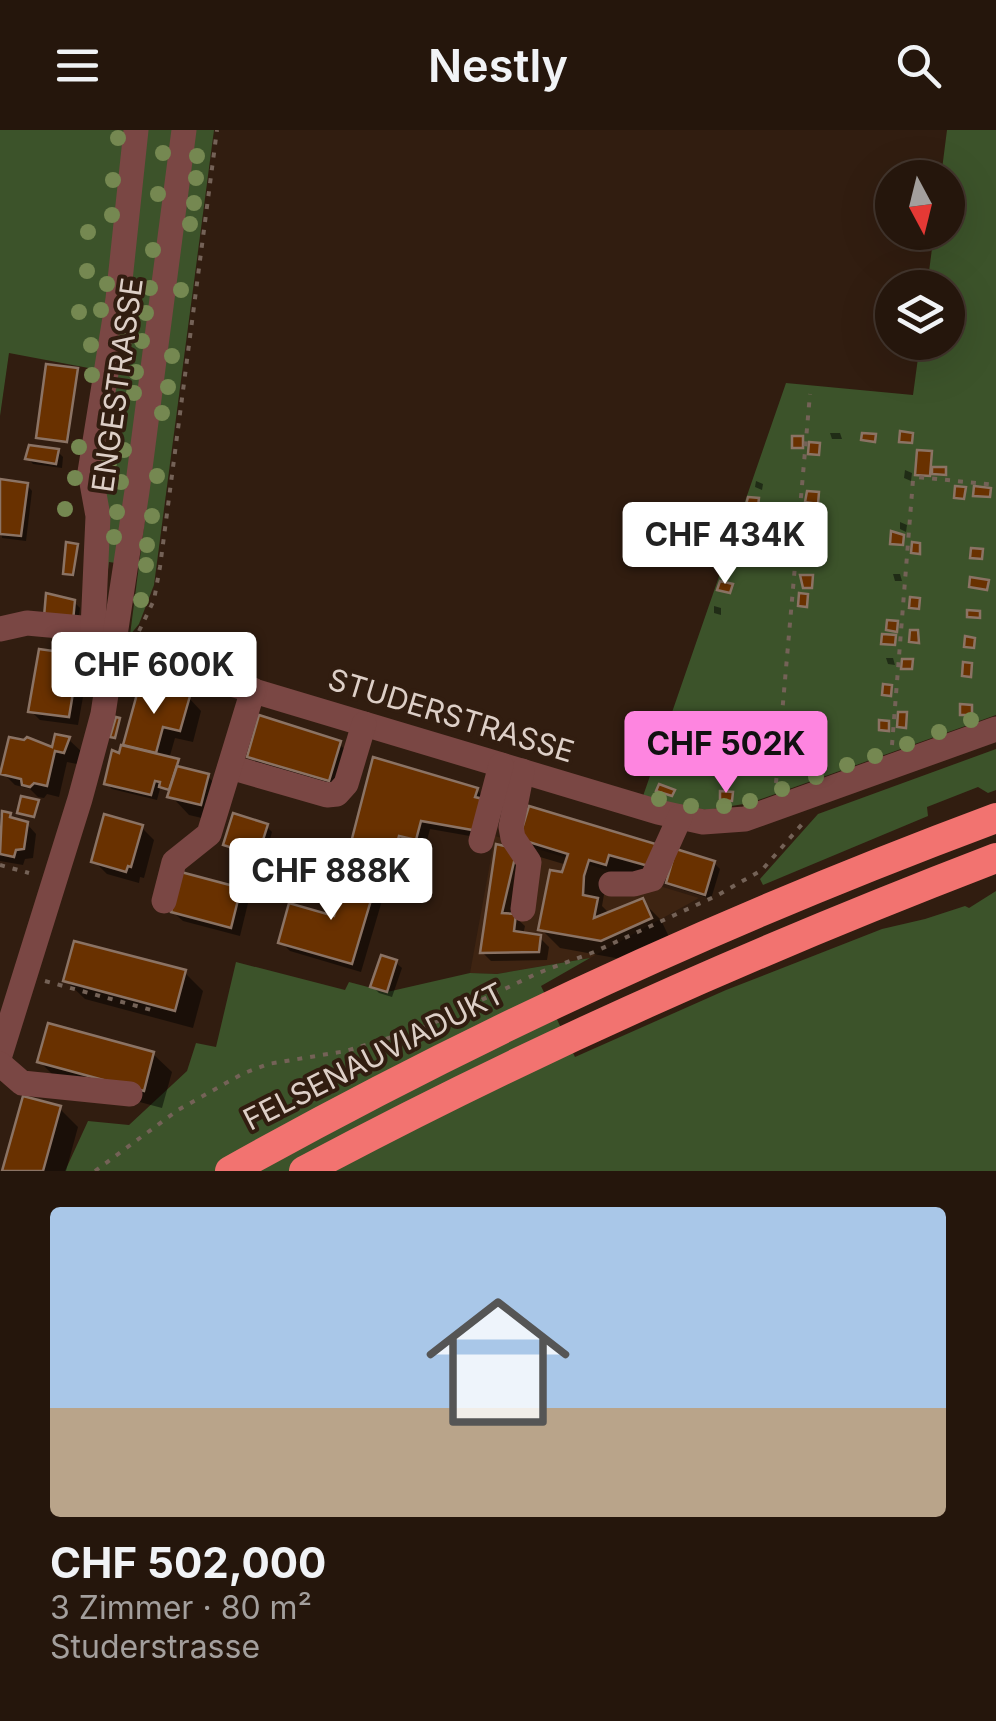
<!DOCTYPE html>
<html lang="de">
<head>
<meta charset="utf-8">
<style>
  :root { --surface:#25160c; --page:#2d1f15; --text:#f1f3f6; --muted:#a39f9d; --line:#42352d; --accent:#fe85e0 }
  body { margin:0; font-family:Inter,sans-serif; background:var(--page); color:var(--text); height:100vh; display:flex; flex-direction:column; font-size:38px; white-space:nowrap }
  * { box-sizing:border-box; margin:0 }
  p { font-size:32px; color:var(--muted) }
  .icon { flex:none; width:55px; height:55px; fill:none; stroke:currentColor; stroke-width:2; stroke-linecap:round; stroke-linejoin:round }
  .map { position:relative; height:1041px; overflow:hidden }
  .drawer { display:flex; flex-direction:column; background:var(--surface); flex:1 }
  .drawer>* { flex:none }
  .needle { width:65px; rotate:173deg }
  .tools { position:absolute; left:875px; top:30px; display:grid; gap:20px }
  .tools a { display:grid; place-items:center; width:90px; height:90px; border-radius:50%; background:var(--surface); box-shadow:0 10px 40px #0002,0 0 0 2px var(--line); font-size:50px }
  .price { position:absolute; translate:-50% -85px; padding:0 22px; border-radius:10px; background:#fff; color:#222; font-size:32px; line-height:65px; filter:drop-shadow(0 2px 5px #0008) }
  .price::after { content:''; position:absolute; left:50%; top:60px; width:30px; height:22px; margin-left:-15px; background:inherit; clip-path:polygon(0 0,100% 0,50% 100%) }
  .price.selected { background:var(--accent); color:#111 }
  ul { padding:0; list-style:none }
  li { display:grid; align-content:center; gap:20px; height:530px; padding:0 50px }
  li span { display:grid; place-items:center; height:310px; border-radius:10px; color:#555 }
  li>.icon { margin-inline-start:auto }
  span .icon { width:180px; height:180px; fill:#fffc; stroke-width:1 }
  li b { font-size:42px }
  header { display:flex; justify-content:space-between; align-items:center; height:130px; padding:0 50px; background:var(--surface); font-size:45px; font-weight:600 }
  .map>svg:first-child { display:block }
  .built { fill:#3e2412 }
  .green { fill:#3c532a }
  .shadow { fill:#0007 }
  .building { fill:#693100; stroke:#8b7364; stroke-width:2.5 }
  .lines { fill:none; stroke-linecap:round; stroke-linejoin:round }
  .path { stroke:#746257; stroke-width:4; stroke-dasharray:5 8; stroke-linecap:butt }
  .minor { stroke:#7a4744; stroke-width:25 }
  .highway { stroke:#f27370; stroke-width:30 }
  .tree { fill:#758851 }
  .labels { text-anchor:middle; stroke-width:8; stroke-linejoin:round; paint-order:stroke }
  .street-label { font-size:30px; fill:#ddcfc7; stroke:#311d10 }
</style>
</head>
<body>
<header><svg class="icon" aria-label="menu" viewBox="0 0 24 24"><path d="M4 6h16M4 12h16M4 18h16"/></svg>Nestly<svg class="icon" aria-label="search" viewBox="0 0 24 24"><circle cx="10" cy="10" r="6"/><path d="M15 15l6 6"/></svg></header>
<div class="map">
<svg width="996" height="1041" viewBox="0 0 996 1041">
  <rect width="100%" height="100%" fill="#311d10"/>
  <path class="built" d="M495,706L699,768L590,828L497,844L470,843Z"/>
  <g class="green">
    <path d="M0,0H130L99,240L9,223L0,286Z"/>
    <path d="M142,0H174L116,433L109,432L104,470L97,354Z"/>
    <path d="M195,0H214L154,455L139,494L130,505Z"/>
    <path d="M947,0H996V585L750,673L707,680L642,669L786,253L913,265L920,213L948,212V158L927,157L934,103L948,102V48L941,47Z"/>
    <path d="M996,619V660L988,663L978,657L927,677L928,686L763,755L760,749L818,684Z"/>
    <path d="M996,761V1041H65L88,991L129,995L187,941L196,913L216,917L236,832L345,860L349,852L387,862L470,843L497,844L590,828L541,856L575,927L726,860L882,799L925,789L965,776L969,778Z"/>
  </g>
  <g class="shadow">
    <path d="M76,241L69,313L41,309L38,307Z"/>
    <path d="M830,303H840L842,309H832Z"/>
    <path d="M57,321L63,327L62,338L33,334L28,328Z"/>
    <path d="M931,323L932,339L945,340L947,346L918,344Z"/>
    <path d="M905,340L912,343L911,351L904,348Z"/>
    <path d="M756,351L763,354L762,360L755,357Z"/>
    <path d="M27,355L32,361L26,411L2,408L0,373Z"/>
    <path d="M900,392L907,395L906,402L900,399Z"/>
    <path d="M77,416L75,446L68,445L66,443Z"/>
    <path d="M893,444H900L902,451H895Z"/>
    <path d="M59,467L74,472L80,478L78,495Z"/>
    <path d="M714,476L721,478V485L714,483Z"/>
    <path d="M74,526L83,536L81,546L86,550L78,595L40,590L31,581Z"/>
    <path d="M886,528H893L895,535L888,534Z"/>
    <path d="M141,556L189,568L201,581L193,612L175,608L169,629L178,631L182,640L207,646L226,664L219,692L189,685L161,655L157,670L112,659L106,653L125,618Z"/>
    <path d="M746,595L756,596L758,601H748Z"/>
    <path d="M56,607L69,610L82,622L77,634L67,632L59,667L47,664L44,668L38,667L30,659L15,655L3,643L54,620Z"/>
    <path d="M339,614L349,623L338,659L259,636L250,626Z"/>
    <path d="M477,660L486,670L487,709L430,699L425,718L408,713L398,748L395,747L391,759L386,757L361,842L290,821L281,812L336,790L366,671Z"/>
    <path d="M3,683L27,694L36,704L33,728L25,729L23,735L0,731V686Z"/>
    <path d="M266,696L272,702L264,730L232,720L226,715Z"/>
    <path d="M141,697L154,710L144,748L140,747L139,753L107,744L94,731Z"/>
    <path d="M522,709L714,733L720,739L711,769L628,742L607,747L602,776L610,784L642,771L661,790L669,807L621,829L560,818L541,799L567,735L540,727Z"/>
    <path d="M498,717L525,730L515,787L525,796L523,805L540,808L549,817L547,830L491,831L482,822Z"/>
    <path d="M240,760L249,769L240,806L183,791L173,782Z"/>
    <path d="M396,833L402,838L392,867L379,863L373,857Z"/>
    <path d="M185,843L203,861L193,898L85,869L66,851Z"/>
    <path d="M153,924L172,942L162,978L58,950L40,932Z"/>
    <path d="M60,979L78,997L66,1041H5Z"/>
  </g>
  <g class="building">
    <path d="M46,234L78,238L67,312L36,308Z"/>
    <path d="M900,301L913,303L912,313L899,312Z"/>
    <path d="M862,303L876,304L875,312L861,310Z"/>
    <rect x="792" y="306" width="11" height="12"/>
    <path d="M809,312L820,313L819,325L808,324Z"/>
    <path d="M29,315L59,319L56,334L25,329Z"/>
    <path d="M917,320L932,321L930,346L915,345Z"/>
    <path d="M932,337H946V345L932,344Z"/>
    <path d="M0,349L28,353L21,406L0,404Z"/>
    <path d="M955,356L966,357L964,369L954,368Z"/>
    <path d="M974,356L991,358L990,367L973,366Z"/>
    <path d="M807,361L819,362L818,374L805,372Z"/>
    <path d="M748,367L759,368L758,377L746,375Z"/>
    <path d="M803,380L812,381L811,394L802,393Z"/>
    <path d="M891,401L904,405L903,415L890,414Z"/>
    <path d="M66,412L78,414L73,445L63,444Z"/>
    <path d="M912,412L920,413V424L911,423Z"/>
    <path d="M800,414L815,416L814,425L799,424Z"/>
    <path d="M971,418L983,419L982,429L970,428Z"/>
    <path d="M726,430L733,433L728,448L721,446Z"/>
    <path d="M800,445H813L812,458H803Z"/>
    <path d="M970,447L989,450L987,460L969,457Z"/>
    <path d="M720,451L733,454L730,463L717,460Z"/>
    <path d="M46,463L75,470L73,491L44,487Z"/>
    <path d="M799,463L808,464L807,477L798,476Z"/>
    <path d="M910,467L920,468L919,479L909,478Z"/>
    <path d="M967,480L980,481V488L967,487Z"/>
    <path d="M887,490L898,491L897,502L886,500Z"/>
    <path d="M910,500H918L919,513L909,512Z"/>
    <path d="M882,504L896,505L895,515L881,514Z"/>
    <path d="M965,506L975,508L974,518L964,517Z"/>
    <path d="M39,519L75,524L73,538L77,539L69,587L28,582Z"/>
    <path d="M902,529H913L912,539H901Z"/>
    <path d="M963,532L972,533L971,547L962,546Z"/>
    <path d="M140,553L190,566L180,601L163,597L156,623L123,615Z"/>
    <path d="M883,554L892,555L891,566L882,565Z"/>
    <path d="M960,574L972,575V585H960Z"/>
    <path d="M898,582H907L906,598L897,597Z"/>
    <path d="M714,583L723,584L722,598L714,597Z"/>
    <path d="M692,584L704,585L703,596L691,595Z"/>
    <path d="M259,585L341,611L329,651L247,627Z"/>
    <path d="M116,587L120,588L115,608L110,607Z"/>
    <path d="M726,589L740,591L739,599L725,597Z"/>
    <path d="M879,590L889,591V601L879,600Z"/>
    <path d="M55,604L70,607L64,623L55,621L47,656L34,653L30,657L22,655L21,649L0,644L9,607L24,610L27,607L52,617Z"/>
    <path d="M121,615L179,629L169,660L159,657L160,652L155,651L151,665L104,654L112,620L119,623Z"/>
    <path d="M373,627L478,658L475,667L487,670L478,701L421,691L416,710L399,706L389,740L386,739L382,751L348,741L351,729L347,728Z"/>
    <path d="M177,636L209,644L201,675L167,667Z"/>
    <path d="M659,654L675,660L672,666L656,661Z"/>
    <path d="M720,661L733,662L732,671L720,670Z"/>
    <path d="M21,666L39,670L34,687L17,683Z"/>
    <path d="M529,676L659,715L652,737L609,725L606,735L589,730L584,746L583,765L598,768L594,788L643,768L652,788L601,811L538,800L550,740L562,742L568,724L519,709Z"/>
    <path d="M2,681L11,683L10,687L28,692L24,719L16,720L14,727L0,724Z"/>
    <path d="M233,683L268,694L258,726L223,715Z"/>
    <path d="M104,684L143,695L131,737L128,736L126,742L91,732Z"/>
    <path d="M496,714L517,719L502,783L516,784L514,801L541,805L539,822L480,823Z"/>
    <path d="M676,719L715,731L705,765L666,753Z"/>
    <path d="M348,741L377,750L352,834L278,813L289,773L334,786Z"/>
    <path d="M181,742L241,758L231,798L171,782Z"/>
    <path d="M74,811L186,840L175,881L63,851Z"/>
    <path d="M381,825L397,830L387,862L370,857Z"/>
    <path d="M48,893L154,922L144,961L37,932Z"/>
    <path d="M23,966L61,976L43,1041H2Z"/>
  </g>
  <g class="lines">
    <g class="path">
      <path d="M139,501L154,470L160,437L217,0"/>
      <path d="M892,615L913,350L917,347L996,355"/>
      <path d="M776,653L810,264"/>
      <path d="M0,735L29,743"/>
      <path d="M45,851L155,881"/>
      <path d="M95,1041L178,980L242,944L268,934L346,921L425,897L538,843L594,822L716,766L762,740L804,692"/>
    </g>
    <g class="minor">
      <path d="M0,499L27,493L93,499"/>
      <path d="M116,505L93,499L98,386L90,342L118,169L136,0"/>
      <path d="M114,519L658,682L703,692L745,689L996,599"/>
      <path d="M230,637L327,665L337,664L346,654L364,594"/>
      <path d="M522,641L511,697L513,708L529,732L523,779"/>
      <path d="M481,711L501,635"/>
      <path d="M611,754H634L652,749L680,687"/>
      <path d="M164,771L174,732L209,704L253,560"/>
      <path d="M0,925L80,669L103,584L137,361L184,0"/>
      <path d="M0,934L22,953L130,964"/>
    </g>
    <g class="highway">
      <path d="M230,1041C475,904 733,786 996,688"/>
      <path d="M304,1041C528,921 759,819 996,728"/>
    </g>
  </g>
  <g class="tree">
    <circle cx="118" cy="8" r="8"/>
    <circle cx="163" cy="23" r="8"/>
    <circle cx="197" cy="26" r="8"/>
    <circle cx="196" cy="48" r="8"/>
    <circle cx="113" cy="50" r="8"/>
    <circle cx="158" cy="64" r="8"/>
    <circle cx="194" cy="73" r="8"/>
    <circle cx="112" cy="85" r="8"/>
    <circle cx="190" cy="94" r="8"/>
    <circle cx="88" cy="102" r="8"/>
    <circle cx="153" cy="120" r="8"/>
    <circle cx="87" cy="141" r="8"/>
    <circle cx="107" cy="154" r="8"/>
    <circle cx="150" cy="158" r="8"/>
    <circle cx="181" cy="160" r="8"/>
    <circle cx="101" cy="180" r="8"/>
    <circle cx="79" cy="182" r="8"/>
    <circle cx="131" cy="182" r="8"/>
    <circle cx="146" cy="183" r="8"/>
    <circle cx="125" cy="210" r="8"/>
    <circle cx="142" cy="211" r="8"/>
    <circle cx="91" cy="215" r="8"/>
    <circle cx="172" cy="226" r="8"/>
    <circle cx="136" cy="242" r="8"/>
    <circle cx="92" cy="245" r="8"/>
    <circle cx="168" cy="257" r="8"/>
    <circle cx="134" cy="263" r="8"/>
    <circle cx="162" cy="283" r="8"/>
    <circle cx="110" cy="302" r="8"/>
    <circle cx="79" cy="317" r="8"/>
    <circle cx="124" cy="320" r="8"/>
    <circle cx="109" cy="333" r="8"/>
    <circle cx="157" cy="346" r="8"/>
    <circle cx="75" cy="348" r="8"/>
    <circle cx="121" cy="352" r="8"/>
    <circle cx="65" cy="379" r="8"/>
    <circle cx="117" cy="382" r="8"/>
    <circle cx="152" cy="386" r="8"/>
    <circle cx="114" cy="407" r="8"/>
    <circle cx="147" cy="415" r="8"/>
    <circle cx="146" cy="435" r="8"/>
    <circle cx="141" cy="470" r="8"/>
    <circle cx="971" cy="590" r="8"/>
    <circle cx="939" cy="602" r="8"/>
    <circle cx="907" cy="614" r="8"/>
    <circle cx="875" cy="626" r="8"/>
    <circle cx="847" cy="635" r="8"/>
    <circle cx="816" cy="647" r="8"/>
    <circle cx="782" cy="659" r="8"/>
    <circle cx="659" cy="669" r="8"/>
    <circle cx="750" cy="671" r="8"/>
    <circle cx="691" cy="676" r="8"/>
    <circle cx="724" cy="676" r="8"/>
  </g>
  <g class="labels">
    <g class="street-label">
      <text transform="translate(118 255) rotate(-82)" y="10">ENGESTRASSE</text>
      <text transform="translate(451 586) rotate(17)" y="10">STUDERSTRASSE</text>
      <text transform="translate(374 927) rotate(-27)" y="10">FELSENAUVIADUKT</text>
    </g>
  </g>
</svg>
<div class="tools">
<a><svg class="needle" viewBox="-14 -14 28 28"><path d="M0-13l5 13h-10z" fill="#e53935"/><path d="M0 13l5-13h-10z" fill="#a39f9d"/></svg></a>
<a><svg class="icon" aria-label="layers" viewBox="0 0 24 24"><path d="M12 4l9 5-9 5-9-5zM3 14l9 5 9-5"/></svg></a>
</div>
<b class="price" style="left:725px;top:457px">CHF 434K</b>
<b class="price" style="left:154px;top:587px">CHF 600K</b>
<b class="price selected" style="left:726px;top:666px">CHF 502K</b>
<b class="price" style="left:331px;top:793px">CHF 888K</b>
</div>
<section class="drawer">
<ul>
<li><span style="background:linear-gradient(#a9c7e8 65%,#b9a48a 0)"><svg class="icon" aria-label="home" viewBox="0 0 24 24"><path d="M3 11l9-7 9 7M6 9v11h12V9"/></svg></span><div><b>CHF 502,000</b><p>3 Zimmer · 80 m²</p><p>Studerstrasse</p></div></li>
</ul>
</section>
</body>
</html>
